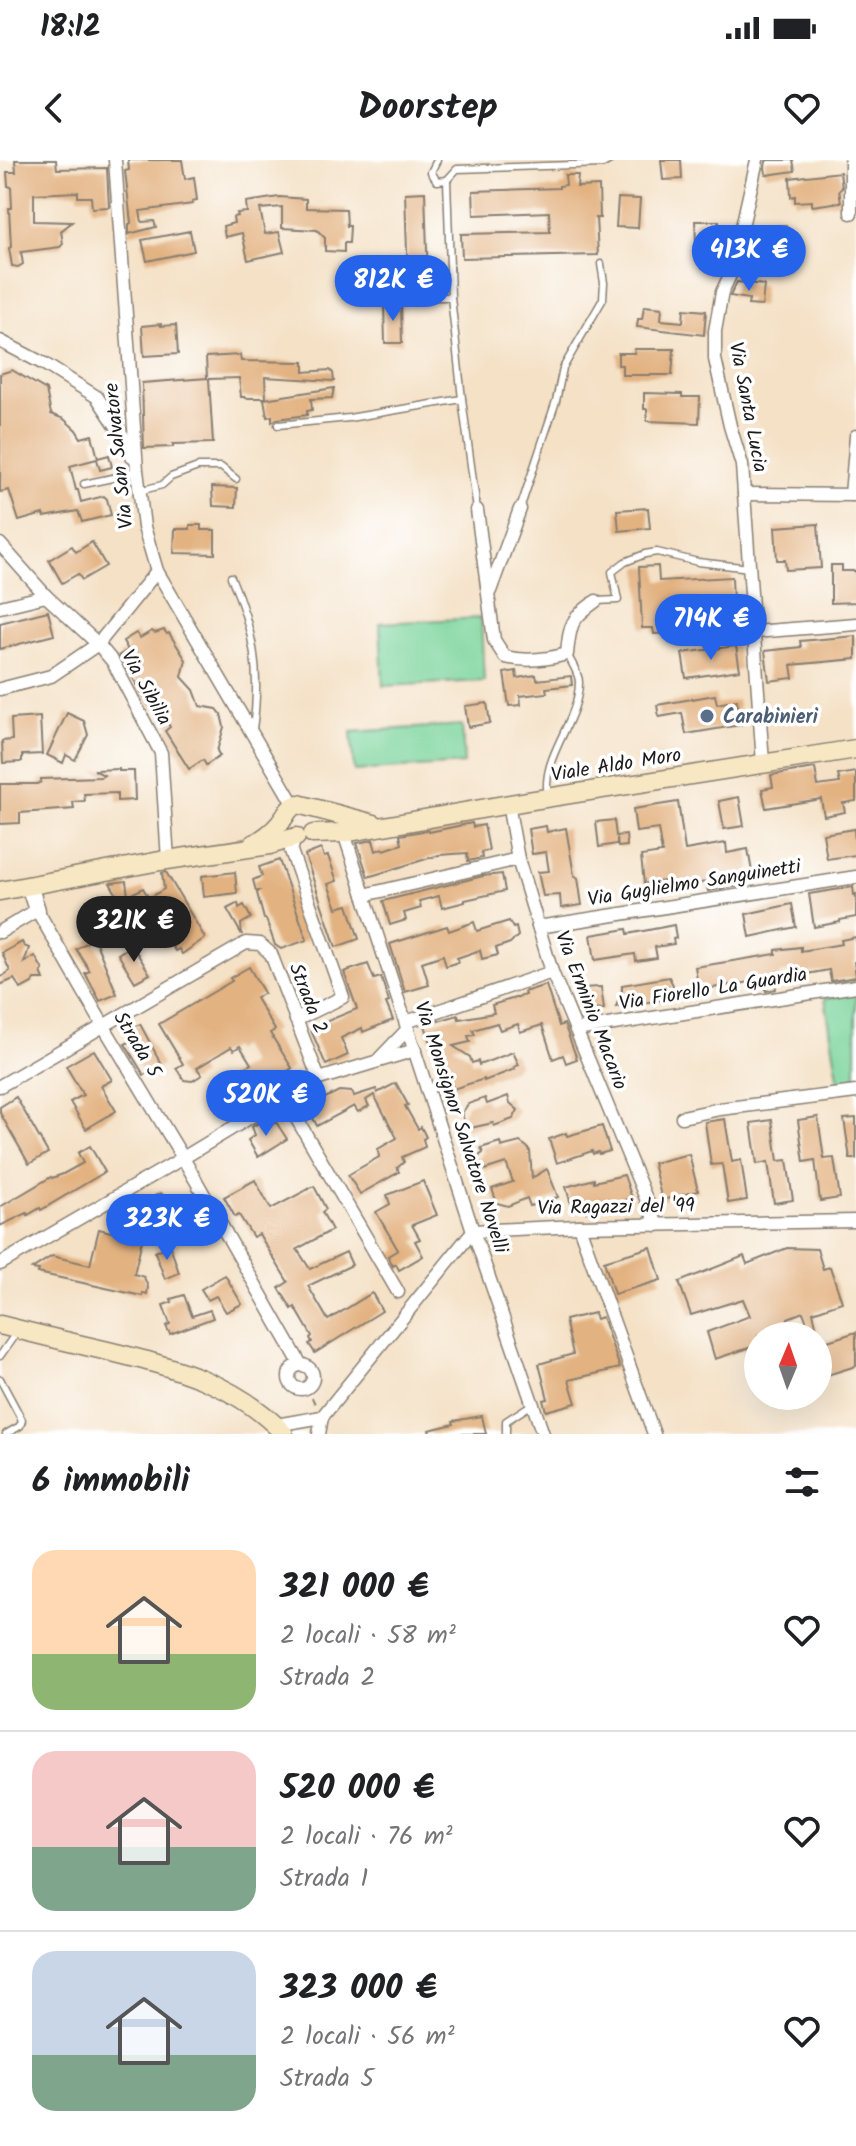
<!DOCTYPE html>
<html lang="it">
<head>
<meta charset="utf-8">
<style>
  :root { --surface:#fff; --page:#f2f2f2; --text:#202124; --muted:#757577; --line:#e0e0e0; --accent:#2563eb }
  body { margin:0; font-family:Kalam,sans-serif; background:var(--page); color:var(--text); height:100vh; display:flex; flex-direction:column; font-size:30px; white-space:nowrap }
  * { box-sizing:border-box; margin:0 }
  p { font-size:26px; color:var(--muted) }
  .icon { flex:none; width:44px; height:44px; fill:none; stroke:currentColor; stroke-width:2; stroke-linecap:round; stroke-linejoin:round }
  .map { position:relative; height:1274px; overflow:hidden }
  .panel { display:flex; flex-direction:column; background:var(--surface); flex:1 }
  .panel>* { flex:none }
  .needle { width:52px; rotate:2deg }
  .buttons { position:absolute; left:744px; top:1162px; display:grid; gap:16px }
  .buttons a { display:grid; place-items:center; width:88px; height:88px; border-radius:50%; background:var(--surface); box-shadow:0 8px 32px #0002; font-size:40px }
  .price { position:absolute; translate:-50% -68px; padding:0 18px; border-radius:28px; background:var(--accent); color:#fff; font-size:26px; line-height:52px; filter:drop-shadow(0 2px 4px #0008) }
  .price::after { content:''; position:absolute; left:50%; top:48px; width:24px; height:18px; margin-left:-12px; background:inherit; clip-path:polygon(0 0,100% 0,50% 100%) }
  .price.active { background:#222; color:#fff }
  ul { padding:0; list-style:none }
  li { display:flex; align-items:center; gap:24px; height:200px; padding:0 32px }
  li+li { border-top:2px solid var(--line) }
  li span { display:grid; place-items:center; flex:none; width:224px; height:160px; border-radius:24px; color:#555 }
  li>.icon { margin-inline-start:auto }
  span .icon { width:96px; height:96px; fill:#fffc; stroke-width:1 }
  li b { font-size:34px }
  h2 { display:flex; justify-content:space-between; align-items:center; height:96px; padding:0 32px; font-size:34px }
  .status { display:flex; justify-content:space-between; align-items:center; height:56px; padding:0 40px; background:var(--surface); direction:ltr }
  .status svg { height:22px; fill:currentColor }
  header { display:flex; justify-content:space-between; align-items:center; height:104px; padding:0 32px; background:var(--surface); font-size:36px; font-weight:700 }
  .map>svg:first-child { display:block }
  .green { fill:#7ad49b; stroke:#4b785c; stroke-width:2 }
  .building { fill:#e3b281 }
  .lines { fill:none; stroke-linecap:round; stroke-linejoin:round }
  .service-casing { stroke:#887e71; stroke-width:9 }
  .minor-casing { stroke:#887e71; stroke-width:15 }
  .tertiary-casing { stroke:#887e71; stroke-width:19 }
  .secondary-casing { stroke:#887e71; stroke-width:21 }
  .path { stroke:#887e71; stroke-width:2; stroke-dasharray:6 6; stroke-linecap:butt }
  .service { stroke:#fff; stroke-width:6 }
  .minor { stroke:#fff; stroke-width:12 }
  .tertiary { stroke:#fff; stroke-width:16 }
  .secondary { stroke:#f7e8c3; stroke-width:18 }
  .service-dot { fill:#5c6f8a; stroke:#fff; stroke-width:3 }
  .labels { text-anchor:middle; stroke-width:7; stroke-linejoin:round; paint-order:stroke }
  .street-label { font-size:20px; fill:#1c1c1c; stroke:#fff }
  .service-label { font-size:20px; font-weight:bold; fill:#4e5e75; stroke:#fff; text-anchor:start }
</style>
</head>
<body>
<div class="status"><b>18:12</b><svg viewBox="0 0 49 12"><path d="M0 12V9h3v3zM5 12V6h3v6zM10 12V3h3v9zM15 12V0h3v12zM26 1h20v11H26zM47 4h2v5h-2z"/></svg></div>
<header><svg class="icon" aria-label="back" viewBox="0 0 24 24"><path d="M15 5l-7 7 7 7"/></svg>Doorstep<svg class="icon" aria-label="heart" viewBox="0 0 24 24"><path d="M12 20l-8-8c-3-5 5-10 8-4 3-6 11-1 8 4z"/></svg></header>
<div class="map">
<svg width="856" height="1274" viewBox="0 0 856 1274">
  <rect width="100%" height="100%" fill="#fff"/>
  <filter id="ink" filterUnits="userSpaceOnUse"><feTurbulence type="fractalNoise" baseFrequency=".0125" numOctaves="2"/><feDisplacementMap in="SourceGraphic" scale="16" xChannelSelector="R" yChannelSelector="G"/><feConvolveMatrix kernelMatrix="1 2 1 2 8 2 1 2 1" color-interpolation-filters="sRGB"/></filter>
  <filter id="wash" filterUnits="userSpaceOnUse"><feTurbulence type="fractalNoise" baseFrequency=".006" numOctaves="4" result="noise"/><feDisplacementMap in="SourceGraphic" scale="32" xChannelSelector="R" yChannelSelector="G"/><feGaussianBlur stdDeviation="1.8" result="paint"/><feColorMatrix in="noise" values="0 0 0 0 0 0 0 0 0 0 0 0 0 0 0 0 0 1.4 0 .05"/><feComposite in="paint" operator="in"/></filter>
  <g filter="url(#wash)">
    <rect width="100%" height="100%" fill="#f4e1c6"/>
    <g class="green">
      <path d="M481,458L484,521L383,526L380,463Z"/>
      <path d="M462,565L464,604L354,611L351,572Z"/>
      <path d="M856,833V927L840,930L825,838Z"/>
    </g>
    <g id="blocks">
      <g class="building">
        <path d="M15,0H56L57,9L107,8L109,47L92,48L91,37H78V32L34,34V61L72,62L61,71L63,84L60,87L21,92L23,104L18,107L12,106L9,88L11,87L9,48H12L11,27L8,26L7,12H16Z"/>
        <path d="M128,0H182L185,19L194,17L197,40L192,41L193,44L140,51L142,62L154,61L156,67L129,74V64L131,63L125,11L129,10Z"/>
        <path d="M661,0H681L682,19L663,20Z"/>
        <path d="M768,0H793L795,11L766,15L765,7L766,1Z"/>
        <path d="M840,12L842,28L839,30L841,42L812,46V41L795,42V36L791,37L790,18Z"/>
        <path d="M565,15H578L577,27L599,26L600,58H596L598,95L462,98L461,74L550,72L549,52L474,55L473,31L559,28V26L566,25Z"/>
        <path d="M425,32L428,120H408L405,33Z"/>
        <path d="M279,37L306,39V48L346,49L347,66H350L349,83H344V92L325,91V78L317,70L282,68V47L260,49L265,74L279,72L284,92L248,100L242,73L225,77L223,66L234,63L233,57L238,56L237,53L247,52L246,42Z"/>
        <path d="M618,38L640,39L638,68L616,67Z"/>
        <path d="M695,61H719L720,80L696,81Z"/>
        <path d="M786,65L788,88L774,90V88L757,89L756,83H751V68Z"/>
        <path d="M190,71L194,91L147,101L142,80Z"/>
        <path d="M737,122L764,125L762,146L748,145L749,139L730,136Z"/>
        <path d="M384,143H401L402,183H385Z"/>
        <path d="M644,146L662,148L661,160L683,162L684,149L706,151L704,175L637,167L638,159H642Z"/>
        <path d="M161,164V166L176,165L178,194L144,196L142,166Z"/>
        <path d="M634,189H674L672,215H622V205H618V193H635Z"/>
        <path d="M240,195L241,201L304,202V212L330,210L333,213L334,221L265,217L266,238H245V237H241L239,218L209,219L213,283L173,284V287L144,288L142,223L207,218L206,197Z"/>
        <path d="M12,210L46,230L51,254L64,259L76,270L81,278L92,275L98,298L109,295L112,307L100,310L97,299L70,306L76,330H78L81,342L104,336L107,339L111,355L82,362L78,351L44,357L43,354L19,361L9,330L0,332V214Z"/>
        <path d="M334,228L332,238L311,239L312,250L307,251V255L277,259L272,262V256L267,257L264,239Z"/>
        <path d="M644,233L682,234V237H700L699,263L647,261V249H644Z"/>
        <path d="M212,327L237,328L236,347L213,346Z"/>
        <path d="M648,348L650,368L619,371L617,350Z"/>
        <path d="M818,364L821,408L786,410L785,400H777L775,367Z"/>
        <path d="M190,365H201V370H215V394L174,393L175,369H190Z"/>
        <path d="M92,382L106,406L82,420L78,414L62,423L49,400L72,386L76,392Z"/>
        <path d="M831,405H842V411H856V442L831,443Z"/>
        <path d="M658,406L659,421L732,417L734,469L654,474L653,468H642L639,407Z"/>
        <path d="M48,451L54,475L0,489V463Z"/>
        <path d="M164,470L167,474L169,473L186,500L182,517L194,530L200,546L217,549L221,554L224,567L217,591L220,596L206,605L203,600L189,609L165,571L170,567L158,546L152,550L119,495L128,490L123,481L136,473L140,478L152,471L155,473Z"/>
        <path d="M856,476V499L791,505L793,518L769,521L765,491L801,487L800,481Z"/>
        <path d="M736,486L740,510L686,518L682,493Z"/>
        <path d="M516,511L517,518L536,515L537,520L571,516L572,525L546,528L547,533L520,536L521,545L509,546L504,513Z"/>
        <path d="M715,535L717,544L737,540L741,565L686,574L682,553L659,557L657,545Z"/>
        <path d="M487,543L490,563L468,567L465,546Z"/>
        <path d="M67,553L84,561L88,575L75,600L66,595L63,603L47,595Z"/>
        <path d="M40,557L42,594L22,595V601L20,602L3,603L2,581L12,580L11,559Z"/>
        <path d="M815,608L818,626L840,623L838,615L856,612V641L843,643L845,652L824,656L821,639L766,648L762,629L773,627L771,615Z"/>
        <path d="M119,609V611H134L135,640L117,641V633L84,634L85,641L73,642L74,649L20,653V663L0,664V624H37L41,622V619L101,617L104,615L94,610Z"/>
        <path d="M739,637L744,666L724,669L719,641Z"/>
        <path d="M678,642L685,690L726,683L727,693L748,689L752,712L736,715L739,726L708,731L706,722L667,729L666,721L644,724L641,696L662,693L658,669L636,672L633,649Z"/>
        <path d="M614,660L616,676L626,675L627,686L618,687L617,678V684L599,687L596,662Z"/>
        <path d="M472,663L473,667L484,665L489,690L481,692L482,698L468,701L467,693L439,695L368,717L357,683L373,680L376,691L383,688L384,690L402,684L400,675L428,670L429,672Z"/>
        <path d="M546,666L547,672L566,668L574,715L578,718L582,745L561,748L560,735L543,736L538,712L549,711L546,692L532,694L528,669Z"/>
        <path d="M854,669L856,695L827,699L823,674Z"/>
        <path d="M321,689L324,697L328,696L337,721L328,724L337,748L348,745L359,779L336,787L305,695Z"/>
        <path d="M279,700L307,780L281,789L275,785L266,759H264L257,733L259,731H256L253,720L262,716L259,707Z"/>
        <path d="M166,712L205,778L182,794L179,789L175,791L165,774L168,772L154,748L132,761L110,723L126,721L128,736L143,728L149,738L164,729L162,713Z"/>
        <path d="M235,712L237,733L204,737L202,716Z"/>
        <path d="M502,714L505,731L465,740V742L442,748L439,736L419,741L421,748L404,753L406,760L390,765L383,741L483,716Z"/>
        <path d="M853,727L854,735L856,734V757L840,760V762L814,767L809,734Z"/>
        <path d="M238,743L239,748L244,745L251,758L241,764L242,775L227,749Z"/>
        <path d="M792,744L796,767L750,777L746,754Z"/>
        <path d="M509,761L513,768L516,767L518,776L510,783L496,788L498,795L482,799L480,790L457,798L458,802L446,806L443,795L422,802L429,825L405,832L390,784L447,766L449,771L474,762L477,771Z"/>
        <path d="M674,765L676,778L673,779L674,784L655,787L657,798L636,801L635,794L595,800L591,775L627,769L628,774Z"/>
        <path d="M856,777V801L854,802L856,817L831,821L829,810L801,815L800,811L779,814L780,818L775,819L776,829L766,831L764,820L699,830L695,807L776,794V790L801,787V791L842,784L841,780Z"/>
        <path d="M94,778L117,834L100,841L85,813L90,811L76,789Z"/>
        <path d="M22,782L24,786L29,788L24,803L35,796L43,810L41,812L44,819H34L32,823L21,829L14,819L0,825V818L10,811L2,793Z"/>
        <path d="M132,785L150,814L135,822L118,794Z"/>
        <path d="M368,804L374,819L381,817L389,842L386,843L393,860L363,872L362,868L341,878L348,895L326,905L310,868L357,849L344,812Z"/>
        <path d="M249,807L264,833L256,838L275,870L270,873L292,908L265,928L264,926L232,943L228,936L225,938L217,924L251,904L240,886L234,890L231,887L197,908L202,915L192,921L184,920L176,908L183,904L159,864L232,821L230,818Z"/>
        <path d="M669,817L673,825L675,838L616,847L622,830V825Z"/>
        <path d="M546,825L559,866L564,864L577,899L566,903L563,895L553,899L542,865L520,872L518,864L500,870L497,863L473,870L475,875L468,876L470,882L453,886L470,897L472,903L478,901L479,905L513,892L519,905L514,907L515,909L484,921V919L453,929L440,887L433,890L425,865L458,855L459,859L494,853L492,845L525,835L524,832Z"/>
        <path d="M601,827L604,849L583,851L581,828Z"/>
        <path d="M140,864L162,905L144,915L125,884L136,878L131,869Z"/>
        <path d="M94,890L112,920L101,926L116,951L86,969L70,942L83,935L66,906Z"/>
        <path d="M396,923L408,945L405,946L418,969L421,967L426,977L423,979L425,987L402,997L404,1002L397,1008L399,1012L360,1034L348,1015L379,997L378,989L397,978L374,935L366,940L369,946L358,952L354,946L317,966L309,950L313,944L339,931L352,932L354,936L376,929L377,933Z"/>
        <path d="M508,936L510,943L518,950L513,959L494,966L493,963L466,969L462,953L468,944L485,938L487,944Z"/>
        <path d="M16,937L48,993L29,1004L0,953V947Z"/>
        <path d="M818,957L824,999L834,998L840,1038L820,1041L815,1000L804,1002L798,960Z"/>
        <path d="M856,958V999H850L844,959Z"/>
        <path d="M725,959L732,1002L741,1000L747,1040L728,1043L722,1004L711,1005L705,962Z"/>
        <path d="M263,960L268,967L276,962L287,979L258,997L248,980L255,975L252,967Z"/>
        <path d="M772,960L778,1001L787,1000L793,1040L774,1043L768,1002L757,1004L751,963Z"/>
        <path d="M602,966L610,991L599,994L598,992L593,994L592,991L557,1003L549,979L566,973L567,976Z"/>
        <path d="M500,982L501,987L520,982L527,987L530,991L532,1018L547,1009L558,1037L530,1046L527,1038L508,1046L497,1043L492,1029L513,1022L506,1003L484,1010L479,1001V996L483,993L481,988Z"/>
        <path d="M90,986L105,1012L41,1050L40,1048L28,1055L27,1053L0,1066V1047L51,1017L52,1018L63,1014L83,1003L78,993Z"/>
        <path d="M689,994L698,1031L662,1040L653,1003Z"/>
        <path d="M624,1015L632,1038L586,1052L585,1044L572,1048L566,1027L594,1019V1022Z"/>
        <path d="M255,1020L271,1049L314,1026L326,1049L322,1052L332,1070L297,1089L310,1109L346,1092L352,1105L308,1126L328,1160L372,1133L382,1151L315,1193L309,1184L312,1182L310,1178L312,1176L295,1147L292,1149L279,1128L288,1122L259,1074L253,1077L239,1055L235,1057L224,1037Z"/>
        <path d="M423,1021L437,1055L412,1065L420,1079L415,1081L423,1096L399,1110L396,1104L393,1106L388,1096L398,1090L376,1052L390,1044L387,1035Z"/>
        <path d="M160,1033L161,1035L162,1034L172,1052L170,1053L171,1056L165,1060L166,1061L155,1068L141,1044Z"/>
        <path d="M99,1069L142,1080L134,1114L144,1117L148,1127L147,1134L143,1133L142,1136L38,1113L39,1110L32,1109L52,1096L90,1105Z"/>
        <path d="M170,1085L179,1113L165,1119L155,1092Z"/>
        <path d="M651,1087L661,1120L614,1134L604,1101Z"/>
        <path d="M787,1088L817,1089L823,1109L830,1107L842,1142L813,1152L817,1171L811,1173L803,1152L788,1158L785,1176H758V1185L715,1199L707,1172L750,1156L743,1139L691,1155L679,1122L744,1096L747,1104Z"/>
        <path d="M225,1115L242,1144L226,1152L216,1136L208,1140L201,1129Z"/>
        <path d="M184,1135L192,1156L210,1150L213,1158L170,1174L166,1166L170,1164L163,1145L172,1142L171,1139Z"/>
        <path d="M594,1153L596,1159L602,1157L620,1208L569,1220L576,1243L546,1251L543,1240L548,1239L539,1204L573,1194L565,1160Z"/>
        <path d="M856,1172V1206L818,1218V1184Z"/>
        <path d="M482,1256L486,1274H430L429,1270L454,1264L453,1261Z"/>
      </g>
    </g>
  </g>
  <g filter="url(#ink)">
    <use href="#blocks" fill-opacity="0" stroke="#887e71" stroke-width="2"/>
    <g class="lines">
      <g class="service-casing">
        <g id="service">
          <path d="M437,0L431,12L437,21L447,20L457,9L603,4L610,0"/>
          <path d="M447,20L451,137L462,239L477,350"/>
          <path d="M363,137H451"/>
          <path d="M278,265L349,258L462,239"/>
          <path d="M84,324L117,317L137,310"/>
          <path d="M139,331L162,325L171,317L198,307H221L236,319"/>
          <path d="M520,349L556,241L563,208L603,139L604,123L601,104"/>
          <path d="M231,417C254,470 261,512 253,569"/>
          <path d="M596,441L618,440L612,412L625,402L645,394L657,392L698,402L750,408"/>
          <path d="M548,637C540,596 579,563 579,522C579,513 571,502 567,494"/>
          <path d="M0,1196L16,1173"/>
          <path d="M0,1219L22,1260L20,1266L6,1274"/>
          <path d="M506,1274V1261L534,1243"/>
        </g>
      </g>
      <g class="minor-casing">
        <g id="minor">
          <path d="M115,0L137,310L144,367L157,411L294,645"/>
          <path d="M757,0L732,111L722,132L715,171V199L730,266L742,305L763,603"/>
          <path d="M851,53V0"/>
          <path d="M0,181L46,205L97,237L127,282L132,296"/>
          <path d="M744,334L856,335"/>
          <path d="M851,335L856,276"/>
          <path d="M477,350L494,480L505,497C526,502 545,500 567,494C570,463 571,459 596,441"/>
          <path d="M0,384L46,436L98,484L113,502L161,593L168,700"/>
          <path d="M490,431L520,349"/>
          <path d="M0,447L46,436"/>
          <path d="M754,472L856,464"/>
          <path d="M0,529L51,516L98,484L157,411"/>
          <path d="M508,644L518,699L552,812L657,1065"/>
          <path d="M344,673L473,1071L543,1274"/>
          <path d="M295,678L291,691L343,837L296,860"/>
          <path d="M364,735L518,699"/>
          <path d="M538,767L856,717"/>
          <path d="M0,772L37,750L103,865L183,998L301,1205"/>
          <path d="M406,862L552,812"/>
          <path d="M576,870L856,826"/>
          <path d="M380,898L408,869"/>
          <path d="M0,926L246,783L260,784L271,794L319,919"/>
          <path d="M284,937L398,1132"/>
          <path d="M682,957L720,949L856,932"/>
          <path d="M579,1066L654,1274"/>
          <path d="M0,1104L183,998L290,933L319,919L415,890"/>
          <circle cx="301" cy="1217" r="12"/>
          <path d="M322,1257L473,1071L579,1066L856,1061"/>
          <path d="M276,1265L322,1257"/>
          <path d="M319,1274L322,1257"/>
        </g>
      </g>
      <g class="tertiary-casing">
        <path id="tertiary" d="M29,725L37,750"/>
      </g>
      <g class="secondary-casing">
        <g id="secondary">
          <path d="M313,674L344,673L527,641L856,589"/>
          <path d="M252,685C263,679 272,673 280,663C287,655 287,648 298,644L374,664"/>
          <path d="M0,731L160,701L270,685L296,677"/>
          <path d="M0,1165C36,1174 72,1183 108,1191C173,1207 237,1223 284,1274"/>
        </g>
      </g>
      <path class="path" d="M307,1227L315,1244"/>
      <use href="#service" class="service"/>
      <use href="#minor" class="minor"/>
      <use href="#tertiary" class="tertiary"/>
      <use href="#secondary" class="secondary"/>
    </g>
  </g>
  <circle class="service-dot" cx="707" cy="556" r="8"/>
  <g class="labels">
    <g class="street-label">
      <text transform="translate(749 247) rotate(79)" y="7">Via Santa Lucia</text>
      <text transform="translate(118 296) rotate(-96)" y="7">Via San Salvatore</text>
      <text transform="translate(147 527) rotate(61)" y="7">Via Sibilia</text>
      <text transform="translate(616 604) rotate(-9)" y="7">Viale Aldo Moro</text>
      <text transform="translate(694 722) rotate(-9)" y="7">Via Guglielmo Sanguinetti</text>
      <text transform="translate(713 828) rotate(-9)" y="7">Via Fiorello La Guardia</text>
      <text transform="translate(309 838) rotate(69)" y="7">Strada 2</text>
      <text transform="translate(592 850) rotate(69)" y="7">Via Erminio Macario</text>
      <text transform="translate(138 884) rotate(59)" y="7">Strada 5</text>
      <text transform="translate(462 967) rotate(72)" y="7">Via Monsignor Salvatore Novelli</text>
      <text transform="translate(616 1046) rotate(-1)" y="7">Via Ragazzi del '99</text>
    </g>
    <g class="service-label">
      <text x="723" y="563">Carabinieri</text>
    </g>
  </g>
</svg>
<div class="buttons">
<a><svg class="needle" viewBox="-14 -14 28 28"><path d="M0-13l5 13h-10z" fill="#e53935"/><path d="M0 13l5-13h-10z" fill="#757577"/></svg></a>
</div>
<b class="price" style="left:749px;top:133px">413K €</b>
<b class="price" style="left:393px;top:163px">812K €</b>
<b class="price" style="left:711px;top:502px">714K €</b>
<b class="price active" style="left:134px;top:804px">321K €</b>
<b class="price" style="left:266px;top:978px">520K €</b>
<b class="price" style="left:167px;top:1102px">323K €</b>
</div>
<section class="panel">
<h2>6 immobili<svg class="icon" aria-label="filters" viewBox="0 0 24 24"><path d="M4 7h16M4 17h16"/><circle cx="9" cy="7" r="2"/><circle cx="15" cy="17" r="2"/></svg></h2>
<ul>
<li><span style="background:linear-gradient(#ffd9b3 65%,#8fb573 0)"><svg class="icon" aria-label="home" viewBox="0 0 24 24"><path d="M3 11l9-7 9 7M6 9v11h12V9"/></svg></span><div><b>321 000 €</b><p>2 locali · 58 m²</p><p>Strada 2</p></div><svg class="icon" aria-label="heart" viewBox="0 0 24 24"><path d="M12 20l-8-8c-3-5 5-10 8-4 3-6 11-1 8 4z"/></svg></li>
<li><span style="background:linear-gradient(#f6c9c9 60%,#7fa58c 0)"><svg class="icon" aria-label="home" viewBox="0 0 24 24"><path d="M3 11l9-7 9 7M6 9v11h12V9"/></svg></span><div><b>520 000 €</b><p>2 locali · 76 m²</p><p>Strada 1</p></div><svg class="icon" aria-label="heart" viewBox="0 0 24 24"><path d="M12 20l-8-8c-3-5 5-10 8-4 3-6 11-1 8 4z"/></svg></li>
<li><span style="background:linear-gradient(#c9d6e8 65%,#7fa58c 0)"><svg class="icon" aria-label="home" viewBox="0 0 24 24"><path d="M3 11l9-7 9 7M6 9v11h12V9"/></svg></span><div><b>323 000 €</b><p>2 locali · 56 m²</p><p>Strada 5</p></div><svg class="icon" aria-label="heart" viewBox="0 0 24 24"><path d="M12 20l-8-8c-3-5 5-10 8-4 3-6 11-1 8 4z"/></svg></li>
</ul>
</section>
</body>
</html>
